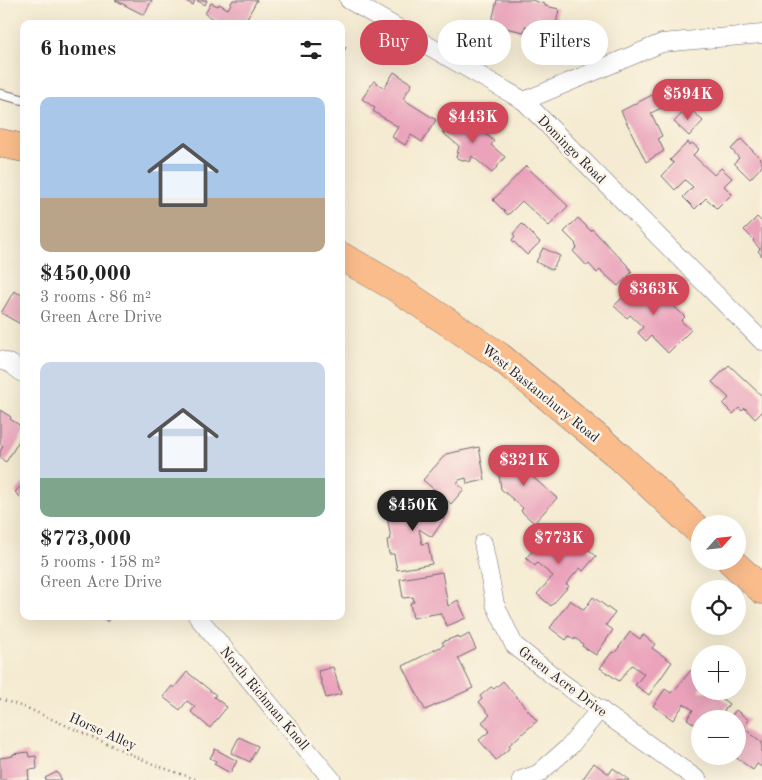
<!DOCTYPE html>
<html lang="en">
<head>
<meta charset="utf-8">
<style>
  :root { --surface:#fff; --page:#f2f2f2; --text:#222; --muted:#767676; --accent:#d1495b }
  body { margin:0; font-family:"Old Standard TT",serif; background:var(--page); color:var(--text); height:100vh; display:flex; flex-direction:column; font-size:19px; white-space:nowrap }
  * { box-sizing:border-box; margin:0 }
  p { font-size:16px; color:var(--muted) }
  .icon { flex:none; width:28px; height:28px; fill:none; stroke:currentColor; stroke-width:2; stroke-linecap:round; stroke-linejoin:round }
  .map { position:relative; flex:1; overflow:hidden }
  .panel { position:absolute; left:20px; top:20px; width:325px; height:600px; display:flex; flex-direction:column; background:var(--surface); border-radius:10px; box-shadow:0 5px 20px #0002 }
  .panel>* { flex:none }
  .banner { position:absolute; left:360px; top:20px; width:326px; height:45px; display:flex; gap:10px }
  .needle { width:32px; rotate:63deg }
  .buttons { position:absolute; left:691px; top:515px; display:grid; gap:10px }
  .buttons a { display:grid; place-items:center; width:55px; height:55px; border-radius:50%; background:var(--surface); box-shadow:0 5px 20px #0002; font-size:25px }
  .price { position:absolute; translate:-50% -42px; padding:0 11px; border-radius:18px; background:var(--accent); color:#fff; font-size:16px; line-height:32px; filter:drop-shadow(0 1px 2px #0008) }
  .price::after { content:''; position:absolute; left:50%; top:30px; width:15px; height:11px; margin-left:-8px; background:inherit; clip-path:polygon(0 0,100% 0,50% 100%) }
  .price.on { background:#222; color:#fff }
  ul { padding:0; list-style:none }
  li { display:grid; align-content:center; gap:10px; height:265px; padding:0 20px }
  li span { display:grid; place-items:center; height:155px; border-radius:10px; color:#555 }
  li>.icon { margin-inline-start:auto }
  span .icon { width:90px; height:90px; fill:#fffc; stroke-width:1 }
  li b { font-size:21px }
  h2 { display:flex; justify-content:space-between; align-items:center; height:60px; padding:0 20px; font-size:21px }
  .chip { padding:0 18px; border-radius:22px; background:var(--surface); box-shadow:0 5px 20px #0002; font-size:18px; line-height:45px }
  .chip.on { background:var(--accent); color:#fff }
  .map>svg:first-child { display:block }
  .building { fill:#eaa3bb }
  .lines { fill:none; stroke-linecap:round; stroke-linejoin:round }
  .lane-casing { stroke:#6c6870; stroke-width:11 }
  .street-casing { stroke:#6c6870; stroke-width:19 }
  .primary-casing { stroke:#6c6870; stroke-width:29 }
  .path { stroke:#6c6870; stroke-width:2.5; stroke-dasharray:1 4; stroke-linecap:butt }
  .lane { stroke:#fff; stroke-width:9 }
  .street { stroke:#fff; stroke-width:18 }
  .primary { stroke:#fabc8b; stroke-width:28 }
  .labels { text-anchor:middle; stroke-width:5; stroke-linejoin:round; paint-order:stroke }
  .street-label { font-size:14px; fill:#22223b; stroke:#fcf5e5 }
</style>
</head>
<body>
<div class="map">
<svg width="762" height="780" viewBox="0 0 762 780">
  <rect width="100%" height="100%" fill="#fcf5e5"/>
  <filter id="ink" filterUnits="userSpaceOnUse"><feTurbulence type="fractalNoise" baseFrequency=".02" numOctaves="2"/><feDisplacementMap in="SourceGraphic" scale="10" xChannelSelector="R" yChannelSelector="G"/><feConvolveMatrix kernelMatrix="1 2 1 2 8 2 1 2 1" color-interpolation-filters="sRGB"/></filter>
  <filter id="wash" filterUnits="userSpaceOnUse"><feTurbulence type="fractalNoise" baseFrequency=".0096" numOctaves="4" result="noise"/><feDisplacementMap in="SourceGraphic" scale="20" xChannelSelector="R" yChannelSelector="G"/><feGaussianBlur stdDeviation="1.12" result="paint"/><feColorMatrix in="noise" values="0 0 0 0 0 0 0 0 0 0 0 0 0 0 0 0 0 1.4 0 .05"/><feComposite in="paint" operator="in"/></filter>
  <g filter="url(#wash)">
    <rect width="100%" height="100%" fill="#f5ebd2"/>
    <g id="blocks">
      <g class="building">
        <path d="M115,0H152L144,15Z"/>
        <path d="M184,0H195L193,5Z"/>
        <path d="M196,0H207L205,5Z"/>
        <path d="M233,0H257L247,18L257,24H223L205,14L211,3L218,6L219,4L228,9Z"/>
        <path d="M497,0H531L545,4V6L559,9L555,30L540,27L539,29L525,26L524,32L491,25Z"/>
        <path d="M341,45L346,47L341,57Z"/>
        <path d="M394,72L412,84L403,99L436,120L422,142L411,135L405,145L392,137L398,127L373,111L375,108L362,99L374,81L384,88Z"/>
        <path d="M656,93L663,107L651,113L662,136L658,138L664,151L646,162L621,111Z"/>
        <path d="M688,107L703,121L689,136L674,122Z"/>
        <path d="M454,116L469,128L473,124L494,141L491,145L505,157L492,173L472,156L470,162L456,158L459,146L442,132Z"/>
        <path d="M741,139L762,160V166L750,179L734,163L739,158L731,149Z"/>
        <path d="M688,142L690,145L692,143L699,149L693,155L714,175L721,168L732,178L724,186L732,194L717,209L706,198L695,209L683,197L693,187L685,180L675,190L662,176L674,163L670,160Z"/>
        <path d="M526,166L568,206L549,226L522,201L508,215L493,200Z"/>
        <path d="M757,217L762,222V256L758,251L760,249L753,241L754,240L744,230Z"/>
        <path d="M578,218L591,231L592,229L628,266L632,272L618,286L600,270L597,273L589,264L587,266L573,251L577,247L575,245L576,244L564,232Z"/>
        <path d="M522,224L540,242L527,255L512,240L515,236L513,234Z"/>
        <path d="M543,248L560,256L552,270L536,262Z"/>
        <path d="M640,280L654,294L658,291L685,317L681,321L691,330L668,353L651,336L646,341L638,333L643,327L630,315L627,318L614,306Z"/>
        <path d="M14,291L24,296V326L1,313Z"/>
        <path d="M729,365L762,396V412L755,419L745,408L742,411L739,408L733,414L723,404L729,398L712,382Z"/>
        <path d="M0,410L11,417L10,419L24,428V433L6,462L0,458V452L3,446L0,444Z"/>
        <path d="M479,447L485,480L467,484L466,478L459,480L457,484L464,489L451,504L423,480L446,454Z"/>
        <path d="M526,456L529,474L557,498L534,523L521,511L523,508L501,489L497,460Z"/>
        <path d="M24,483V501L15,492Z"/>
        <path d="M416,498L419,512L428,498L448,513L432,537L419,529L422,544L428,543L432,564L397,570L394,554H389L387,540L391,539L387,516L398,514L396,501Z"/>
        <path d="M547,534L565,550L576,538L596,556L583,571L580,568L566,584L569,586L551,606L537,594L553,576L537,563L535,566L526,558Z"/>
        <path d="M442,572L448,606L458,600L466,618L447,626L440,613L413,618L410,603L414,602L413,597L403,598L400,579Z"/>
        <path d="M593,597L615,613L606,625L613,630L596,655L582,646L583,644L575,638L574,640L569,636L566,640L550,628L570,600L584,610Z"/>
        <path d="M101,616H113L108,622Z"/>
        <path d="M630,632L640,639L643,635L655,644L652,648L672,662L649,695L635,685L644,674L632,665L619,681L600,668L612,652L614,653L617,650Z"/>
        <path d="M469,634L476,649L458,658L473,688L425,710L403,666L444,645L442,642L458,636L460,639Z"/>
        <path d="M333,667L341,694L326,698L318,671Z"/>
        <path d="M691,670L700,677V691H712L729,704L718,719H700V728L687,719L693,710L684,704L673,720L653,706L665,689L671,693L673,690L674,691Z"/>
        <path d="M187,672L216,695L214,697L227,707L210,728L191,712L195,707L187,701L180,710L163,697L172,686L174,688Z"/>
        <path d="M503,681L537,721L509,745L511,747L496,760L479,740L490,731L482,722L490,715L479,702L482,699L480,696L491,687L494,689Z"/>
        <path d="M736,710L749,720L743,728L762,742V767L757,764L753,770L734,756H738V719H729Z"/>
        <path d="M239,737L258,746L250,762L231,753Z"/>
        <path d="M215,749L237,761L230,773L214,764L216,761L210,758Z"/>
        <path d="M28,752L29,757L36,756L37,769L28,770L29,780H0V758L13,756V754Z"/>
        <path d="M594,763L609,774L613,768L630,780H582Z"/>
        <path d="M57,772L62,780H46L45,778Z"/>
      </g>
    </g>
  </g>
  <g filter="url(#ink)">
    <use href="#blocks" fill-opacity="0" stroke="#6c6870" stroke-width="1"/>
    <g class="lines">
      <g class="lane-casing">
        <path id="lane" d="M0,94L24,100"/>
      </g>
      <g class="street-casing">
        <g id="street">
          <path d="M349,0L524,101L762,341"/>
          <path d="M524,101L662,43L762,34"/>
          <path d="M0,360L11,364L24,374"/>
          <path d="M483,543L495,604L514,645L561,682L698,780"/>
          <path d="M197,616L332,780"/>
          <path d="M521,780L538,774L570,746L600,709"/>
        </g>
      </g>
      <g class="primary-casing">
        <g id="primary">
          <path d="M0,143L24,148"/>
          <path d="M341,256L395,287L499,356L619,456L700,532"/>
          <path d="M731,561L762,590"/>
        </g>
      </g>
      <path class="path" d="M0,699L29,709L155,765L198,780"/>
      <use href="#lane" class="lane"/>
      <use href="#street" class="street"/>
      <use href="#primary" class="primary"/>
    </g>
  </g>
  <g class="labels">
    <g class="street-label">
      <text transform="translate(572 149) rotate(45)" y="5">Domingo Road</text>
      <text transform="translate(541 393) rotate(39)" y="5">West Bastanchury Road</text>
      <text transform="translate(563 681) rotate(37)" y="5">Green Acre Drive</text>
      <text transform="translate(265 698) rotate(50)" y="5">North Richman Knoll</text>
      <text transform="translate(103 731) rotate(24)" y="5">Horse Alley</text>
    </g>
  </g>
</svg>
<div class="buttons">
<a><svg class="needle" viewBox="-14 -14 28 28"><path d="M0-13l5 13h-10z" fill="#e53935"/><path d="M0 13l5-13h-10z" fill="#767676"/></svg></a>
<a><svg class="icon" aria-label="locate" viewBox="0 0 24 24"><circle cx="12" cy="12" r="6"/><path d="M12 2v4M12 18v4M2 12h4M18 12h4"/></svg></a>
<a>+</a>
<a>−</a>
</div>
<b class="price" style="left:688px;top:121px">$594K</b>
<b class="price" style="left:473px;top:144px">$443K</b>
<b class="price" style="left:654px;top:316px">$363K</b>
<b class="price" style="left:524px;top:487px">$321K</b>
<b class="price on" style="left:413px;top:532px">$450K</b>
<b class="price" style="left:559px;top:565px">$773K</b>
<div class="banner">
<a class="chip on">Buy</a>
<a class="chip">Rent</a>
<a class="chip">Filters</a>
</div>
<section class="panel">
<h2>6 homes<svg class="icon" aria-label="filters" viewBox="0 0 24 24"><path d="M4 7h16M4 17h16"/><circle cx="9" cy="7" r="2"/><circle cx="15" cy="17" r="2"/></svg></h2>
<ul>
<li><span style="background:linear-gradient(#a9c7e8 65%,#b9a48a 0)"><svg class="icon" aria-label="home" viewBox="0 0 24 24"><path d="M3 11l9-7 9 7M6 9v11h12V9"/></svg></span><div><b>$450,000</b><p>3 rooms · 86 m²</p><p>Green Acre Drive</p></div></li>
<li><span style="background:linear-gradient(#c9d6e8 75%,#7fa58c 0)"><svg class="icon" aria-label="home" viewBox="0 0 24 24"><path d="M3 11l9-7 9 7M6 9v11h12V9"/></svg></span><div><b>$773,000</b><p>5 rooms · 158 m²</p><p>Green Acre Drive</p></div></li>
</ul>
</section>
</div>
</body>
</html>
